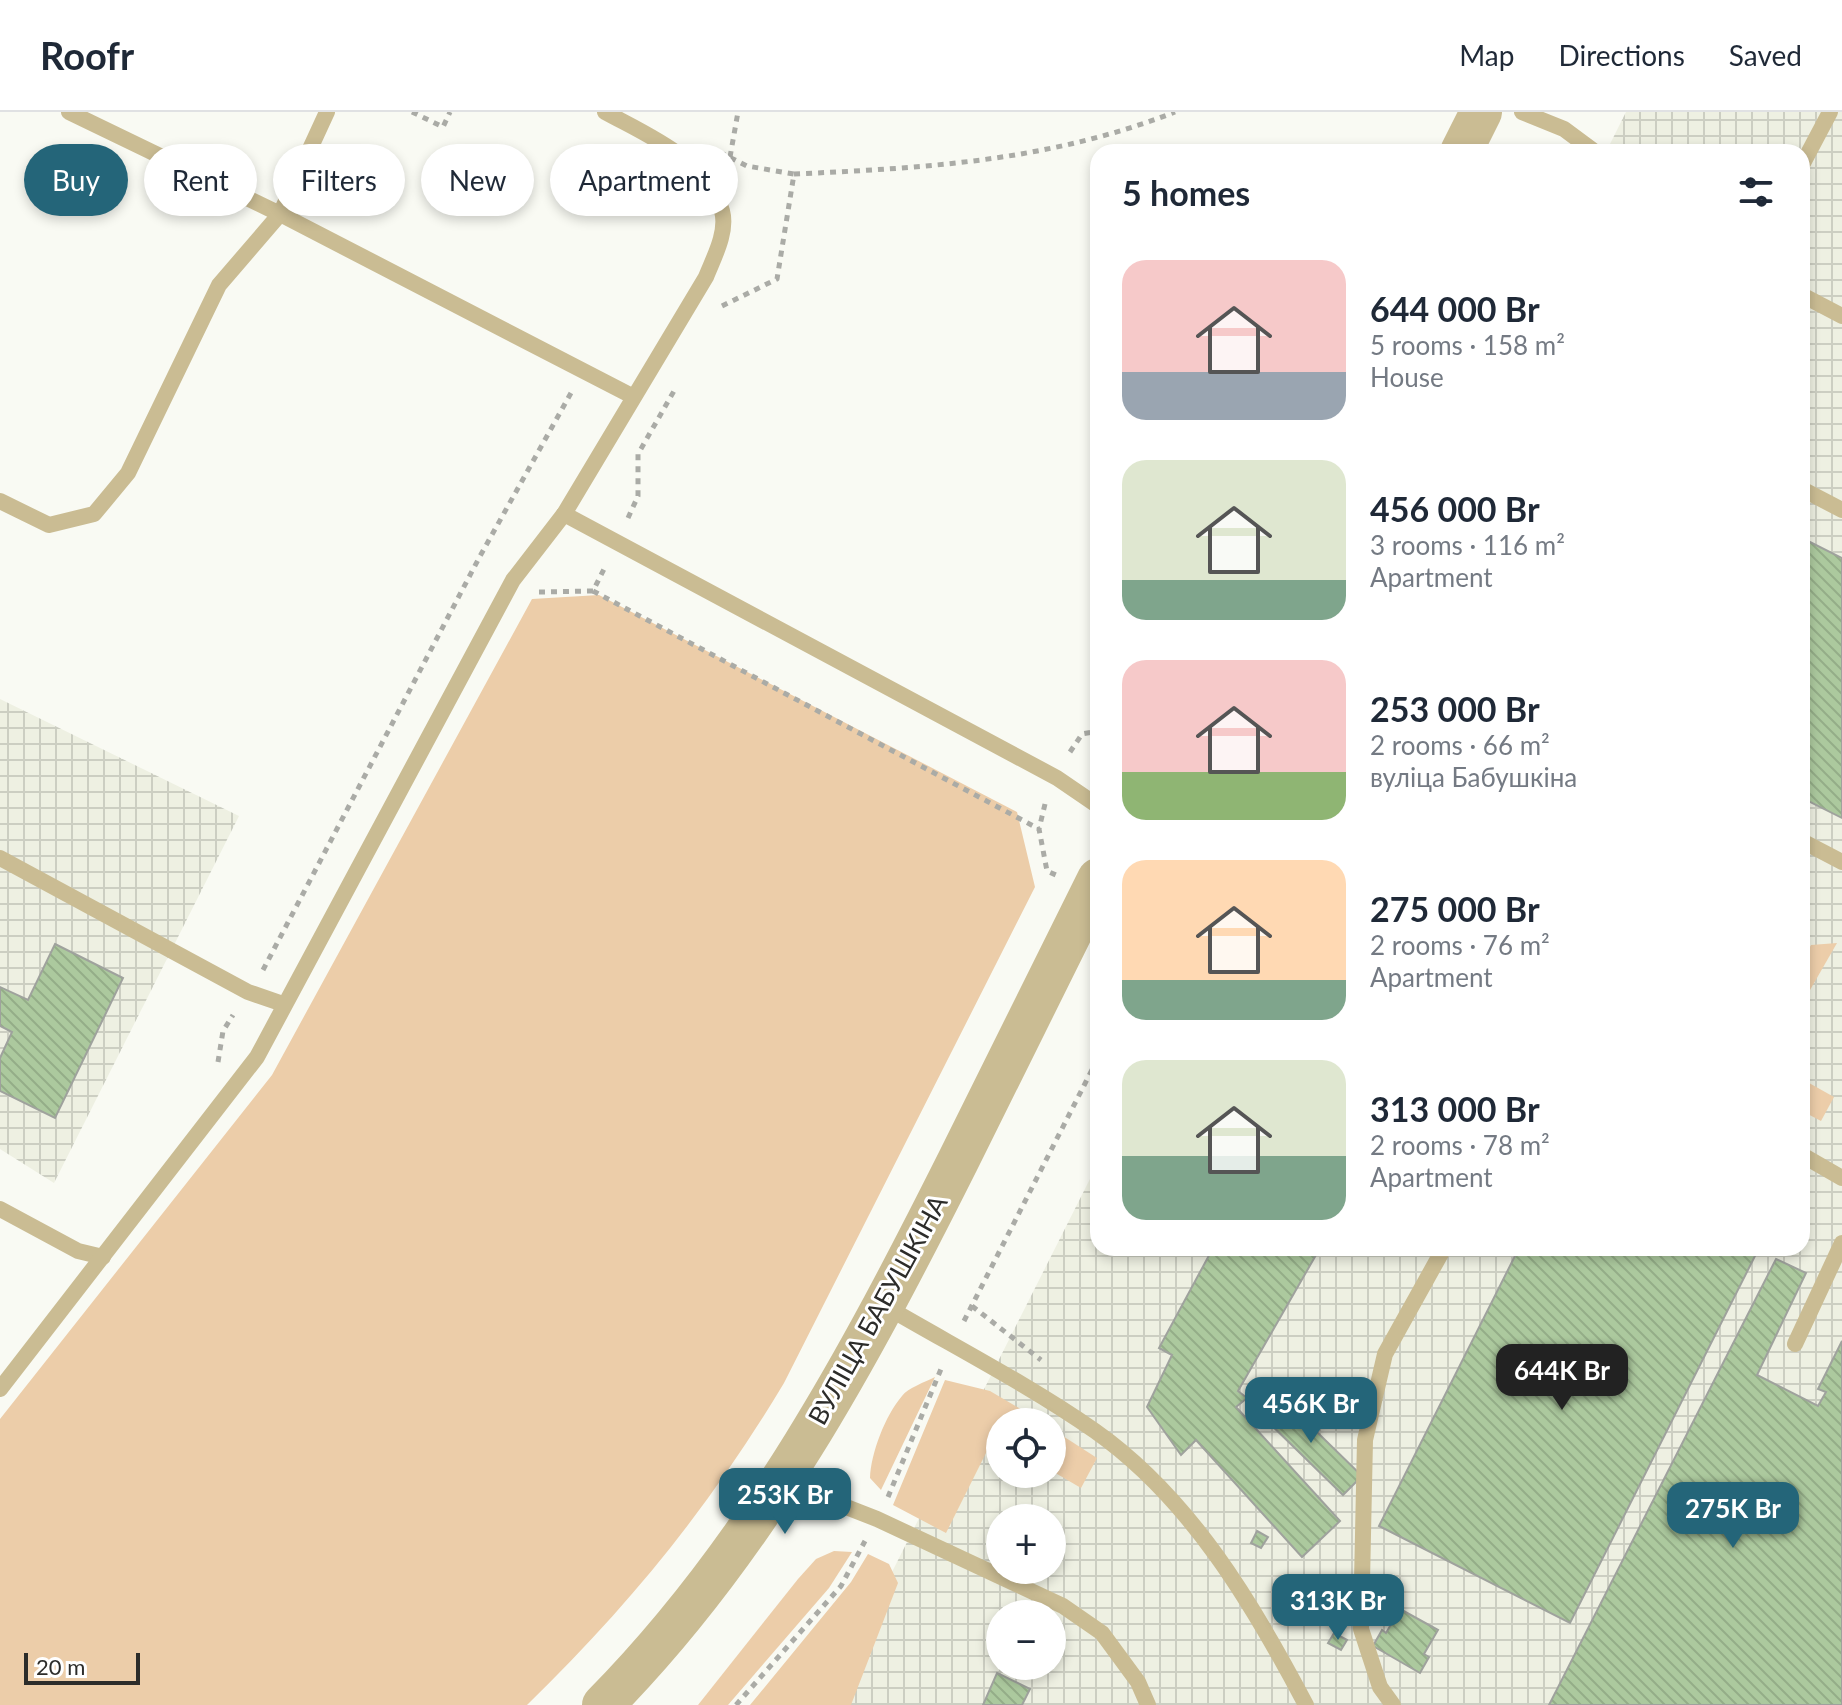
<!DOCTYPE html>
<html lang="en">
<head>
<meta charset="utf-8">
<style>
  :root { --surface:#fff; --page:#f6f6f7; --text:#1f2937; --muted:#747a83; --line:#e0e1e3; --accent:#246579 }
  body { margin:0; font-family:Lato,sans-serif; background:var(--page); color:var(--text); height:100vh; display:flex; flex-direction:column; font-size:30px; white-space:nowrap }
  * { box-sizing:border-box; margin:0 }
  p { font-size:26px; color:var(--muted) }
  .icon { flex:none; width:44px; height:44px; fill:none; stroke:currentColor; stroke-width:2; stroke-linecap:round; stroke-linejoin:round }
  .map { position:relative; flex:1; overflow:hidden }
  .details { position:absolute; left:1090px; top:32px; width:720px; height:1112px; display:flex; flex-direction:column; background:var(--surface); border-radius:24px; box-shadow:0 4px 12px #0003 }
  .details>* { flex:none }
  .banner { position:absolute; left:24px; top:32px; width:760px; height:72px; display:flex; gap:16px }
  .fabs { position:absolute; left:986px; top:1296px; display:grid; gap:16px }
  .fabs a { display:grid; place-items:center; width:80px; height:80px; border-radius:50%; background:var(--surface); box-shadow:0 4px 12px #0003; font-size:40px }
  .scale { position:absolute; left:24px; bottom:20px; width:116px; box-sizing:border-box; padding-left:8px; border:4px solid #2c2c2a; border-top:0; font-size:22px; line-height:28px; white-space:nowrap; color:#2c2c2a; -webkit-text-stroke:6px #fff; paint-order:stroke }
  .price { position:absolute; translate:-50% -68px; padding:0 18px; border-radius:16px; background:var(--accent); color:#fff; font-size:26px; line-height:52px; filter:drop-shadow(0 2px 4px #0008) }
  .price::after { content:''; position:absolute; left:50%; top:48px; width:24px; height:18px; margin-left:-12px; background:inherit; clip-path:polygon(0 0,100% 0,50% 100%) }
  .price.selected { background:#222; color:#fff }
  ul { padding:0; list-style:none }
  li { display:flex; align-items:center; gap:24px; height:200px; padding:0 32px }
  li span { display:grid; place-items:center; flex:none; width:224px; height:160px; border-radius:24px; color:#555 }
  li>.icon { margin-inline-start:auto }
  span .icon { width:96px; height:96px; fill:#fffc; stroke-width:1 }
  li b { font-size:34px }
  h2 { display:flex; justify-content:space-between; align-items:center; height:96px; padding:0 32px; font-size:34px }
  .tag { padding:0 28px; border-radius:36px; background:var(--surface); box-shadow:0 4px 12px #0003; font-size:28px; line-height:72px }
  .tag.selected { background:var(--accent); color:#fff }
  header { display:flex; align-items:center; gap:48px; box-sizing:border-box; height:112px; padding:0 40px; background:var(--surface); border-bottom:2px solid var(--line) }
  header strong { font-size:38px }
  nav { display:flex; gap:44px; margin-inline-start:auto; font-size:28px }
  .map>svg:first-child { display:block }
  .industrial { fill:url(#industrial-grid); fill-rule:evenodd }
  .green { fill:#eccda9 }
  .building { fill:url(#building-back-hatch); stroke:#9fa29d; stroke-width:2 }
  .lines { fill:none; stroke-linecap:round; stroke-linejoin:round }
  .path { stroke:#aaaba6; stroke-width:5; stroke-dasharray:6 6; stroke-linecap:butt }
  .service { stroke:#cabc93; stroke-width:16 }
  .tertiary { stroke:#cabc93; stroke-width:42 }
  .labels { text-anchor:middle; stroke-width:6; stroke-linejoin:round; paint-order:stroke }
  .street-label { font-size:26px; fill:#2c2c2a; stroke:#fff }
</style>
</head>
<body>
<header>
<strong>Roofr</strong>
<nav><a>Map</a><a>Directions</a><a>Saved</a></nav>
</header>
<div class="map">
<svg width="1842" height="1593" viewBox="0 0 1842 1593">
  <defs>
    <pattern id="industrial-grid" width="8" height="8" patternUnits="userSpaceOnUse" patternTransform="scale(2)"><rect width="8" height="8" fill="#eef0e2"/><path d="M0 4h8M4 0v8" fill="none" stroke="#cccec2"/></pattern>
    <pattern id="building-back-hatch" width="6" height="6" patternUnits="userSpaceOnUse" patternTransform="scale(2)"><rect width="6" height="6" fill="#acc99e"/><path d="M-1 5l2 2M0 0l6 6M5-1l2 2" fill="none" stroke="#94ad88"/></pattern>
  </defs>
  <rect width="100%" height="100%" fill="#f9faf3"/>
  <g class="industrial">
    <path d="M1626,0H1842V1593H825L1098,1051V1136H1802V40H1606ZM1000,1310H1052V1362H1000ZM1000,1406H1052V1458H1000ZM1000,1502H1052V1554H1000Z"/>
    <path d="M0,587L239,704L54,1071L0,1037Z"/>
  </g>
  <g class="green">
    <path d="M599,483L1017,700L1035,775L784,1271C711,1393 629,1494 527,1593H0V1307L272,963L532,487Z"/>
    <path d="M1837,831L1802,892V849L1811,833Z"/>
    <path d="M1802,967L1834,985L1821,1009L1802,999Z"/>
    <path d="M935,1265L881,1378L870,1366C871,1341 885,1304 902,1284C908,1276 925,1270 935,1265Z"/>
    <path d="M945,1268L990,1279L1043,1310H1000V1327L994,1325L946,1421L893,1393Z"/>
    <path d="M1052,1317L1097,1346L1081,1376L1052,1359Z"/>
    <path d="M834,1439L852,1440L829,1476L728,1593H698L798,1467L816,1447Z"/>
    <path d="M868,1442L889,1452L898,1471L851,1593H750L851,1470Z"/>
  </g>
  <g class="building">
    <path d="M1802,426L1842,446V706L1802,686Z"/>
    <path d="M55,832L123,866L55,1006L0,979V946L12,920L0,914V875L28,888Z"/>
    <path d="M1213,1136H1320L1238,1279L1247,1286L1236,1295L1340,1409L1302,1445L1196,1328L1181,1343L1147,1295L1172,1243L1159,1236Z"/>
    <path d="M1519,1136H1759L1570,1511L1379,1414Z"/>
    <path d="M1776,1147L1806,1161L1757,1263L1818,1294L1826,1280L1818,1277L1842,1229V1593H1549Z"/>
    <path d="M1279,1283L1362,1364L1343,1383L1260,1302Z"/>
    <path d="M1257,1419L1268,1425L1261,1436L1251,1431Z"/>
    <path d="M1400,1497L1438,1518L1424,1542L1429,1545L1420,1561L1373,1534L1382,1518L1386,1521Z"/>
    <path d="M1334,1521L1347,1528L1341,1538L1328,1531Z"/>
    <path d="M997,1561L1030,1577L1022,1593H983Z"/>
  </g>
  <g class="lines">
    <g class="path">
      <path d="M412,0L443,15L450,0"/>
      <path d="M730,45L738,0"/>
      <path d="M794,62C927,56 1049,49 1175,0"/>
      <path d="M722,194L777,167L794,62L747,54L723,42"/>
      <path d="M628,406L638,384V342L674,279"/>
      <path d="M593,479L1039,717"/>
      <path d="M539,480L593,479L605,455"/>
      <path d="M1070,640L1082,622L1098,619"/>
      <path d="M1045,692L1039,717L1047,759L1056,763"/>
      <path d="M263,858L479,446L571,281"/>
      <path d="M218,950L223,919L233,903"/>
      <path d="M972,1194L1041,1248"/>
      <path d="M964,1209L1098,946"/>
      <path d="M888,1385L941,1257"/>
      <path d="M736,1593L841,1474L865,1429"/>
    </g>
    <g class="service">
      <path d="M69,0L280,102L632,284"/>
      <path d="M1522,0L1564,17L1595,40"/>
      <path d="M1802,53L1830,0"/>
      <path d="M1802,183L1842,204"/>
      <path d="M1802,377L1842,398"/>
      <path d="M0,389L49,413L94,402L128,361L219,173L280,102L327,0"/>
      <path d="M564,402L1057,666L1098,694"/>
      <path d="M1802,729L1842,750"/>
      <path d="M0,746L248,880L283,892"/>
      <path d="M1802,1043L1842,1066"/>
      <path d="M0,1097L78,1139L103,1145"/>
      <path d="M885,1194C955,1235 1029,1273 1095,1319C1190,1386 1253,1492 1306,1593"/>
      <path d="M1795,1232L1842,1131"/>
      <path d="M0,1277L257,945L513,468L564,402L706,165C713,147 728,120 722,99C708,48 647,23 605,0"/>
      <path d="M782,1370L877,1407L1063,1494L1102,1521L1138,1570L1148,1593"/>
      <path d="M1393,1593L1380,1575L1361,1517L1365,1328L1385,1242L1444,1136"/>
    </g>
    <g class="tertiary">
      <path d="M1461,40L1481,0"/>
      <path d="M603,1593C758,1436 860,1244 958,1049C1004,955 1051,861 1098,767"/>
    </g>
  </g>
  <g class="labels">
    <g class="street-label">
      <text transform="translate(878 1198) rotate(-61)" y="9">ВУЛІЦА БАБУШКІНА</text>
    </g>
  </g>
</svg>
<div class="fabs">
<a><svg class="icon" aria-label="locate" viewBox="0 0 24 24"><circle cx="12" cy="12" r="6"/><path d="M12 2v4M12 18v4M2 12h4M18 12h4"/></svg></a>
<a>+</a>
<a>−</a>
</div>
<div class="scale">20 m</div>
<b class="price selected" style="left:1562px;top:1300px">644K Br</b>
<b class="price" style="left:1311px;top:1333px">456K Br</b>
<b class="price" style="left:785px;top:1424px">253K Br</b>
<b class="price" style="left:1733px;top:1438px">275K Br</b>
<b class="price" style="left:1338px;top:1530px">313K Br</b>
<div class="banner">
<a class="tag selected">Buy</a>
<a class="tag">Rent</a>
<a class="tag">Filters</a>
<a class="tag">New</a>
<a class="tag">Apartment</a>
</div>
<section class="details">
<h2>5 homes<svg class="icon" aria-label="filters" viewBox="0 0 24 24"><path d="M4 7h16M4 17h16"/><circle cx="9" cy="7" r="2"/><circle cx="15" cy="17" r="2"/></svg></h2>
<ul>
<li><span style="background:linear-gradient(#f6c9c9 70%,#9aa5b1 0)"><svg class="icon" aria-label="home" viewBox="0 0 24 24"><path d="M3 11l9-7 9 7M6 9v11h12V9"/></svg></span><div><b>644 000 Br</b><p>5 rooms · 158 m²</p><p>House</p></div></li>
<li><span style="background:linear-gradient(#dfe7d0 75%,#7fa58c 0)"><svg class="icon" aria-label="home" viewBox="0 0 24 24"><path d="M3 11l9-7 9 7M6 9v11h12V9"/></svg></span><div><b>456 000 Br</b><p>3 rooms · 116 m²</p><p>Apartment</p></div></li>
<li><span style="background:linear-gradient(#f6c9c9 70%,#8fb573 0)"><svg class="icon" aria-label="home" viewBox="0 0 24 24"><path d="M3 11l9-7 9 7M6 9v11h12V9"/></svg></span><div><b>253 000 Br</b><p>2 rooms · 66 m²</p><p>вуліца Бабушкіна</p></div></li>
<li><span style="background:linear-gradient(#ffd9b3 75%,#7fa58c 0)"><svg class="icon" aria-label="home" viewBox="0 0 24 24"><path d="M3 11l9-7 9 7M6 9v11h12V9"/></svg></span><div><b>275 000 Br</b><p>2 rooms · 76 m²</p><p>Apartment</p></div></li>
<li><span style="background:linear-gradient(#dfe7d0 60%,#7fa58c 0)"><svg class="icon" aria-label="home" viewBox="0 0 24 24"><path d="M3 11l9-7 9 7M6 9v11h12V9"/></svg></span><div><b>313 000 Br</b><p>2 rooms · 78 m²</p><p>Apartment</p></div></li>
</ul>
</section>
</div>
</body>
</html>
